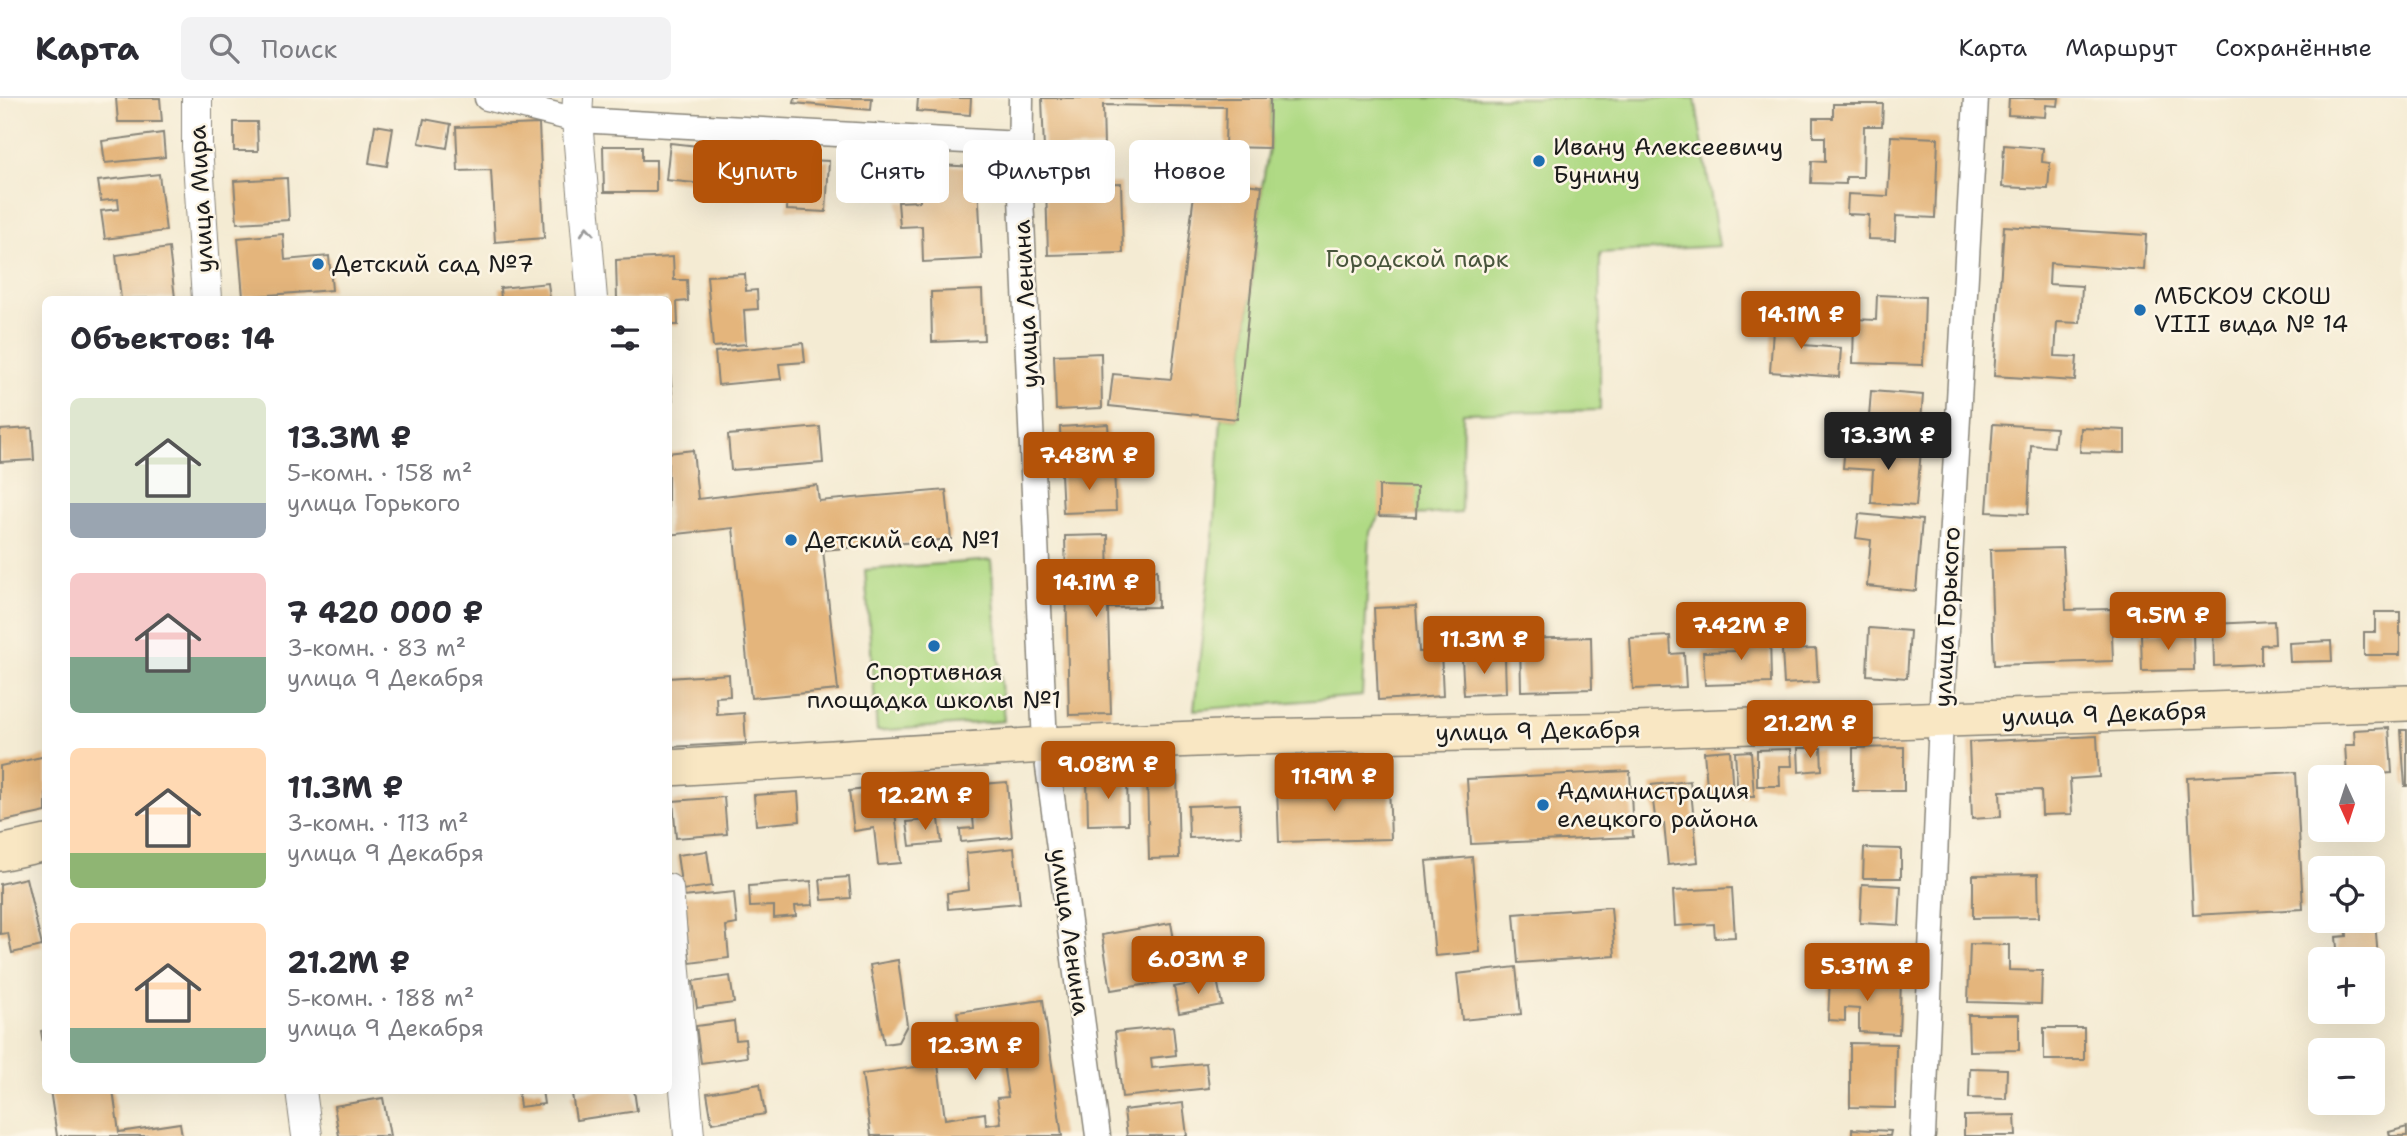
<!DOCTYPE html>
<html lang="ru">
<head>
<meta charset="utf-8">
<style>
  :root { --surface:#fff; --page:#f2f2f3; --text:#2b2b33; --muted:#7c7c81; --line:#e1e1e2; --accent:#b45309 }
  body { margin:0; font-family:"Shantell Sans",sans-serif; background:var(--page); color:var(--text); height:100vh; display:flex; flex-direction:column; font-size:26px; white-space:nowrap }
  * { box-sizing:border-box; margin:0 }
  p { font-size:23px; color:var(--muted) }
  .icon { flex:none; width:38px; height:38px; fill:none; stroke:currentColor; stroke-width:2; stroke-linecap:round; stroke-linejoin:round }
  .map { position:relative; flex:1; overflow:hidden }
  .details { position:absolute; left:42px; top:198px; width:630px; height:798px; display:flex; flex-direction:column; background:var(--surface); border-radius:10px; box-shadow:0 7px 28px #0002 }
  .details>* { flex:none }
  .guide { position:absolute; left:693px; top:42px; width:665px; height:63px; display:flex; gap:14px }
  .needle { width:46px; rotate:177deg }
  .buttons { position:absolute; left:2308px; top:667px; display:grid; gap:14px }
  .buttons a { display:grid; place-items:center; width:77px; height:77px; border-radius:10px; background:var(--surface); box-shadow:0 7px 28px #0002; font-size:35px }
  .price { position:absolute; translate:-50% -60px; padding:0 16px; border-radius:7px; background:var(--accent); color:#fff; font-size:23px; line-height:46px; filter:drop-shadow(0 2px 4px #0008) }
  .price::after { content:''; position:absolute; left:50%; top:42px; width:21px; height:16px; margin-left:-10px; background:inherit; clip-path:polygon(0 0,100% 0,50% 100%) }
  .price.on { background:#222; color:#fff }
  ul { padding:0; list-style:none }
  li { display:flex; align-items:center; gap:21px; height:175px; padding:0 28px }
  li span { display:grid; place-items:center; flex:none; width:196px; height:140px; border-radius:10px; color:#555 }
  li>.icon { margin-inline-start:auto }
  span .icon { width:84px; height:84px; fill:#fffc; stroke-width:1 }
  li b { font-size:30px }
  h2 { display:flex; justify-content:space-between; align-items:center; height:84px; padding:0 28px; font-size:30px }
  .pill { padding:0 24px; border-radius:10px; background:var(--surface); box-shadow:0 7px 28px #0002; font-size:24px; line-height:63px }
  .pill.on { background:var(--accent); color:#fff }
  header { display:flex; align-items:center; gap:42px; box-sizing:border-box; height:98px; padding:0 35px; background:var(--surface); border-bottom:2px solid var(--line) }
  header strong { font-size:33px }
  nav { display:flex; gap:38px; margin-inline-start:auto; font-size:24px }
  .search { width:490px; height:63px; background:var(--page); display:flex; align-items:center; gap:18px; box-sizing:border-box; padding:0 24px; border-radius:10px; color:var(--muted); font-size:26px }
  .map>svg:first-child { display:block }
  .green { fill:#b0da85; stroke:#667b50; stroke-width:2 }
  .building { fill:#e4b57b }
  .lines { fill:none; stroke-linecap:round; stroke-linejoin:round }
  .minor-casing { stroke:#888478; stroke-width:27 }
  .tertiary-casing { stroke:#888478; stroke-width:32 }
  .secondary-casing { stroke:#888478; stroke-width:38 }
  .minor { stroke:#fff; stroke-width:24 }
  .tertiary { stroke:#fff; stroke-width:30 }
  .secondary { stroke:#f9e7c3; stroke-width:35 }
  .oneway { stroke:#999 }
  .poi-dot { fill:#1f6fb2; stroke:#fcf5e5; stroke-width:2.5 }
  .labels { text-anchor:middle; stroke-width:5; stroke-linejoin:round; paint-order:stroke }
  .poi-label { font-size:24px; fill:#1c1c1c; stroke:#fcf5e5; text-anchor:start }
  .street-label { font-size:24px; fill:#1c1c1c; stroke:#fcf5e5 }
  .park-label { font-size:24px; fill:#48553c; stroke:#fcf5e5 }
</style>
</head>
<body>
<header>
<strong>Карта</strong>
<div class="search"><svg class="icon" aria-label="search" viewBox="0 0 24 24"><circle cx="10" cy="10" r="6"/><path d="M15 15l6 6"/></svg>Поиск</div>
<nav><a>Карта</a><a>Маршрут</a><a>Сохранённые</a></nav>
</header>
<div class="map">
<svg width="2407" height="1038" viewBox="0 0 2407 1038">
  <rect width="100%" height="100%" fill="#fcf5e5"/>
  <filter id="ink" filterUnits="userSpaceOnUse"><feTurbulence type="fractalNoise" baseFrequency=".0143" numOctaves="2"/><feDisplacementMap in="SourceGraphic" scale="14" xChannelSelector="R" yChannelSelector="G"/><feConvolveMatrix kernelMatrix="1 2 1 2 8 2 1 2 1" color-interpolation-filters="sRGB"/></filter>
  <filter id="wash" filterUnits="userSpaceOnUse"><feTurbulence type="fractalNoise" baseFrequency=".00686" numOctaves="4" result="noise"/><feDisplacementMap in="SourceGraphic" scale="28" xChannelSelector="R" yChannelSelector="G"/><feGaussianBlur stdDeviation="1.57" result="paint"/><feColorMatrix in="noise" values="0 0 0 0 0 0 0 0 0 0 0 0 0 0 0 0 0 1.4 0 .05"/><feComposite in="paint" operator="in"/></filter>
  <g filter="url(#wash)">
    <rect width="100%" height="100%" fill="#f4ebd3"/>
    <g class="green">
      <path d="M1270,0H1695L1719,148L1600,155V312L1463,315L1461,415L1379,418L1370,434L1362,598L1194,612L1215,422L1221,319L1237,321L1262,88L1269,50Z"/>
      <path d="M991,462L1004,623L877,633L865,472Z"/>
    </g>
    <g id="blocks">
      <g class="building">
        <path d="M116,0H160L162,24H118Z"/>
        <path d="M795,0H872L871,12L794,5Z"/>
        <path d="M918,0H971L970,17L917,13Z"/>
        <path d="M1042,0H1270L1269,50L1225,49L1226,9L1103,7L1104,49L1044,51Z"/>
        <path d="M2009,0H2059L2058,8L2046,7L2045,19L2008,17Z"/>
        <path d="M1833,6H1883L1882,28H1864L1863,79H1846V86L1811,85L1812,63L1825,64V39H1813V20H1833Z"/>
        <path d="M424,21L451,26L447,50L419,45Z"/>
        <path d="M234,24H257L258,53H234Z"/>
        <path d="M539,26L544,140L495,144L491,72L458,73L456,29Z"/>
        <path d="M375,27L393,30L387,68L369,65Z"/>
        <path d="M163,35L165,59L105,65L102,43Z"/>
        <path d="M1891,38L1938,40L1935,120L1896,118L1895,142L1868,141L1869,117L1847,116L1848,96L1888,98Z"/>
        <path d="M670,45L717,50L713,87L666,82Z"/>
        <path d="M2004,47L2043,50L2042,64L2050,65L2048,91L2002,89Z"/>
        <path d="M603,48H642V62H656V94H604Z"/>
        <path d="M789,61L829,63L826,114L787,112Z"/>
        <path d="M851,64H884V91L851,90Z"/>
        <path d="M918,66L977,69L982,161L923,164L922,128L900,129L898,104L920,103Z"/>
        <path d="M718,69L762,73L759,101L716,97Z"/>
        <path d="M159,76L166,133L105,141L101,113L119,111L118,101L101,103L98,83Z"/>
        <path d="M287,80L289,122L237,125L234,83Z"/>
        <path d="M1196,80L1262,88L1237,321L1109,308L1113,276L1171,281Z"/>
        <path d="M1121,85L1123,155L1048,157L1046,87Z"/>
        <path d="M2004,128L2146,137L2144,172L2050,165L2049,186L2082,188L2080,225L2057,224L2055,258L2077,259L2075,283L1994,278Z"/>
        <path d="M283,136L285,162L329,158L332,192L243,199L238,140Z"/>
        <path d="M169,150L175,200L121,201L116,157Z"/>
        <path d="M673,159L674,182H687L688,203L677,204L678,227H668V201H617L616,162Z"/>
        <path d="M745,176L746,193L757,192L758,211L744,212L746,246L713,249L707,178Z"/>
        <path d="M548,185L550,201H501L500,190Z"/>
        <path d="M982,192L984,242L932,244L931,194Z"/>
        <path d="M1877,197L1925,199L1923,267L1853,265L1854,221L1876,222Z"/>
        <path d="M1774,218L1806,220L1804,247L1841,250L1839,279L1770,274Z"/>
        <path d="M803,245L805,264L779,266L781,281L718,287L715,254Z"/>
        <path d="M1101,255L1102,310L1056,312L1054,257Z"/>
        <path d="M670,275L673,304H668V276Z"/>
        <path d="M1871,293L1923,297L1920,336L1868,332Z"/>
        <path d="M1108,326L1110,357L1061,360L1060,329Z"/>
        <path d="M1993,326L2056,330L2054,349L2031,347L2028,416L1987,414Z"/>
        <path d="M820,329L823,365L731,372L728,337Z"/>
        <path d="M32,330L34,362L0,364V332Z"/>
        <path d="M2081,330L2125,332V355L2080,354Z"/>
        <path d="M1845,346L1921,352L1916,408L1871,405L1873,372L1843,370Z"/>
        <path d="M693,352L698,401L817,387L819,403L946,392L951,441L823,452L838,592L751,600L733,430L668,437V355Z"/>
        <path d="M1114,372L1116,413L1063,415L1061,375Z"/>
        <path d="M1379,388L1417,389L1416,419L1379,418Z"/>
        <path d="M1859,416L1922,422L1916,493L1867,488L1871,442L1856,440Z"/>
        <path d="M1108,437L1109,489H1126V473L1157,472L1158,509L1108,510L1111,616L1069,617L1065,438Z"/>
        <path d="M2063,450L2066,512L2111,511L2113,563L1994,567L1990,452Z"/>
        <path d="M1416,508L1419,554L1441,553L1443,598L1378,602L1374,510Z"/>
        <path d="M2375,514H2400V557H2364V534H2375Z"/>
        <path d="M2274,523L2275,546L2261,547V566L2214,568L2213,526Z"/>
        <path d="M1869,530L1910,533L1907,580L1867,577Z"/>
        <path d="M1770,534L1771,585L1705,587L1703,554L1736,553V535Z"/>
        <path d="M2193,534L2194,572L2142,573L2141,536Z"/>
        <path d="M1670,538L1671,556L1684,555L1686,589L1633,591L1630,540Z"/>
        <path d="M1591,539L1592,591L1521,593L1520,541Z"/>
        <path d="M2331,543L2332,563L2290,564L2289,545Z"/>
        <path d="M1816,551L1818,584L1784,586L1782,552Z"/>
        <path d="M1505,559L1506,595L1464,597L1462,561Z"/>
        <path d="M729,576L730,598L716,599L717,617L744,615L746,645L669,649L668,580Z"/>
        <path d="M2389,630L2392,675L2347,678L2345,647H2355L2354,632Z"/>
        <path d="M2401,632H2407V688H2405Z"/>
        <path d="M2097,638L2099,679L2070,681L2072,716L2042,717L2041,692L2000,693L2001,719L1972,721L1969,644Z"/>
        <path d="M1904,649V693H1853V650Z"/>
        <path d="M1798,650H1821L1822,672L1799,674Z"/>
        <path d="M1791,651L1792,668H1779L1780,688H1757V652Z"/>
        <path d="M1730,652L1733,697L1708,699L1704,654Z"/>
        <path d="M1751,653L1754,699H1738L1735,654Z"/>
        <path d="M46,658V714L0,724V668Z"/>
        <path d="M1630,673L1633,739L1471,746L1467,681Z"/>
        <path d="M2296,674L2303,811L2193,817L2187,680Z"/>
        <path d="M1177,675L1179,760L1149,761L1147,676Z"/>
        <path d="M1127,679L1128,726L1088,727L1087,680Z"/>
        <path d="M1690,683L1698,764L1668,767L1664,726L1656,727L1651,687Z"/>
        <path d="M1007,684L1012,739L961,744L960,731L974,730L970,687Z"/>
        <path d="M1389,686L1391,741L1279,744L1277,690Z"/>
        <path d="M892,688L901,765L878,767L874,730L854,733L849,693Z"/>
        <path d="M798,694L800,723L756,727L754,697Z"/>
        <path d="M724,699L727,736L676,740L673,703Z"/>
        <path d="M1240,706L1241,738L1189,740L1188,708Z"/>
        <path d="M939,721L942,745L910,748L907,724Z"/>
        <path d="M1014,750L1020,805L948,811L947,795L969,792L966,755Z"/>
        <path d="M1864,750L1901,751V780H1863Z"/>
        <path d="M707,753L712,788L682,792L677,757Z"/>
        <path d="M1472,759L1480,854L1435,858L1426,763Z"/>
        <path d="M2038,776L2039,819L1973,820V777Z"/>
        <path d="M849,779L851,800L822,802L820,781Z"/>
        <path d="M26,780L42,848L12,855L8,835L0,836V786Z"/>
        <path d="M811,783L813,807L795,808L796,818L774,820V808L750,809L749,788Z"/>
        <path d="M1862,786L1901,788L1899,827L1860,825Z"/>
        <path d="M1732,790L1735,839L1715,840L1714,826L1675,828L1673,793Z"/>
        <path d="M734,794L737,826L726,828L729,860L690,865L683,799Z"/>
        <path d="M1611,809L1615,858L1518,865L1514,816Z"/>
        <path d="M2375,822L2379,875L2373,876V861H2338L2336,839L2347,838L2346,824Z"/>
        <path d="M1171,825L1181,881L1111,892L1102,837Z"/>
        <path d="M1970,846L2009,847V872L2042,873L2041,906L1968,904Z"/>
        <path d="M1856,849H1898L1897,872H1856Z"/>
        <path d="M898,862L907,927L898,944L884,946L870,867Z"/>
        <path d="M1516,869L1521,916L1462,922L1457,876Z"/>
        <path d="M730,878L734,905L697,910L693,883Z"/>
        <path d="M1830,879L1901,883L1899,936L1859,934V911L1845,910V923L1828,922Z"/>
        <path d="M1217,881L1222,907L1179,915L1174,889Z"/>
        <path d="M1043,902L1062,1038H871L862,976L938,966L945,1021L985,1015L986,1027L1001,1025L997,1000L1008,999L1000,945L963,950L957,914Z"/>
        <path d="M1968,917H2019V952L1969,953Z"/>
        <path d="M734,923L736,942L745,941L747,959L701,965L696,928Z"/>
        <path d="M1173,928L1176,957L1151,960L1152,970L1206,965L1209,990L1122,999L1115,934Z"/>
        <rect x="2044" y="930" width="40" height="32"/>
        <path d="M46,932V951H44L41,933Z"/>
        <path d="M1850,945L1896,946L1895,1010L1850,1009Z"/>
        <path d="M1970,970L2007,971L2006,1001L1969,1000Z"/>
        <path d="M760,986L765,1016L712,1025L707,995Z"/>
        <path d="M50,992H113L119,1034L180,1025L182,1038H57Z"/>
        <path d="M518,992H542L544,1006L520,1009Z"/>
        <path d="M598,992H634L637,1013L576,1022L572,996Z"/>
        <path d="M383,1000L390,1038H339L334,1008Z"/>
        <path d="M1183,1005L1187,1038H1127L1124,1012Z"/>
        <path d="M2015,1017L2016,1038H1964V1018Z"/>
        <path d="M2407,1029V1038H2390L2389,1034Z"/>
        <path d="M1852,1031L1891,1033L1890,1038H1852Z"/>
      </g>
    </g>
  </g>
  <g filter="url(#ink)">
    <use href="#blocks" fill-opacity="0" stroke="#888478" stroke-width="2"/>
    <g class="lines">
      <g class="minor-casing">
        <g id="minor">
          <path d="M487,0L577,22L1020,46"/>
          <path d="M1021,0L1020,76L1045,647L1098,1038"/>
          <path d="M1923,1038L1941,622L1976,0"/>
        </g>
      </g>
      <g class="tertiary-casing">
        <g id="tertiary">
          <path d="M197,0V48L207,201"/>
          <path d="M578,0L577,22L592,201"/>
          <path d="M668,791L689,1038"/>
          <path d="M301,992L307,1038"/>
        </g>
      </g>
      <g class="secondary-casing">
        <g id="secondary">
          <path d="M668,670L1045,647L1246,639L1636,632L2407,605"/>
          <path d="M0,755L46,745"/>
        </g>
      </g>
      <use href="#minor" class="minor"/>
      <use href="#tertiary" class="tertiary"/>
      <use href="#secondary" class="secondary"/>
    </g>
    <defs><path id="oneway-chevron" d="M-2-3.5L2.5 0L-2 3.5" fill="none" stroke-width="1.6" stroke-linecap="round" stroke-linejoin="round" transform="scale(1.75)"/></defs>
    <use class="oneway" href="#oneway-chevron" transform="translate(587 133) rotate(-95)"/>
  </g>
  <g class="poi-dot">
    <circle cx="1539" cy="63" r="7"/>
    <circle cx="318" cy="166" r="7"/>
    <circle cx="2140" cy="212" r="7"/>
    <circle cx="791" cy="442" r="7"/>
    <circle cx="934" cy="548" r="7"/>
    <circle cx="1543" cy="707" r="7"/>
  </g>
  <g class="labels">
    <g class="poi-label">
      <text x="1553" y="57">Ивану Алексеевичу<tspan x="1553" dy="28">Бунину</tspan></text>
      <text x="332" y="174">Детский сад №7</text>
      <text x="2154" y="206">МБСКОУ СКОШ<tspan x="2154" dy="28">VIII вида № 14</tspan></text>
      <text x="805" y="450">Детский сад №1</text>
      <text x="934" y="582" text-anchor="middle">Спортивная<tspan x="934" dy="28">площадка школы №1</tspan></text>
      <text x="1557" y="701">Администрация<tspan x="1557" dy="28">елецкого района</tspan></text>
    </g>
    <g class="street-label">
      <text transform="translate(201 101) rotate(-93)" y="8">улица Мира</text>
      <text transform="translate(1026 206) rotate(-93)" y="8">улица Ленина</text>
      <text transform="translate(1947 519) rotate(-87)" y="8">улица Горького</text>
      <text transform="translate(2104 616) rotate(-2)" y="8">улица 9 Декабря</text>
      <text transform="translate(1538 633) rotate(-1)" y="8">улица 9 Декабря</text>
      <text transform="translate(1070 834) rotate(82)" y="8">улица Ленина</text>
    </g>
    <g class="park-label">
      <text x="1417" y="169">Городской парк</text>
    </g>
  </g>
</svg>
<div class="buttons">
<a><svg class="needle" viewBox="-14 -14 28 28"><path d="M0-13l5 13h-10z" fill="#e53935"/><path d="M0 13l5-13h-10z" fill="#7c7c81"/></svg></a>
<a><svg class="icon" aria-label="locate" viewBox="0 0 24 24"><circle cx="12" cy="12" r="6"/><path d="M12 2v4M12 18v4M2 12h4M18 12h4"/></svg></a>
<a>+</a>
<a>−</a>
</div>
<b class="price" style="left:1801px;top:253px">14.1M ₽</b>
<b class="price on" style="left:1888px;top:374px">13.3M ₽</b>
<b class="price" style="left:1089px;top:394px">7.48M ₽</b>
<b class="price" style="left:1096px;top:521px">14.1M ₽</b>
<b class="price" style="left:2168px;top:554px">9.5M ₽</b>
<b class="price" style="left:1741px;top:564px">7.42M ₽</b>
<b class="price" style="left:1484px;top:578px">11.3M ₽</b>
<b class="price" style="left:1810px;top:662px">21.2M ₽</b>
<b class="price" style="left:1108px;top:703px">9.08M ₽</b>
<b class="price" style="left:1334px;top:715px">11.9M ₽</b>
<b class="price" style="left:925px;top:734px">12.2M ₽</b>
<b class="price" style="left:1198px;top:898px">6.03M ₽</b>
<b class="price" style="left:1867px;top:905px">5.31M ₽</b>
<b class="price" style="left:975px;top:984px">12.3M ₽</b>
<div class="guide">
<a class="pill on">Купить</a>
<a class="pill">Снять</a>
<a class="pill">Фильтры</a>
<a class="pill">Новое</a>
</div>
<section class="details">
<h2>Объектов: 14<svg class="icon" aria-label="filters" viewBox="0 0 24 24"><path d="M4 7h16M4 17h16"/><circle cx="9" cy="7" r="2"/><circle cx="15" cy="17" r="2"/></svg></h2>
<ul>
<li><span style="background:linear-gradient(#dfe7d0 75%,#9aa5b1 0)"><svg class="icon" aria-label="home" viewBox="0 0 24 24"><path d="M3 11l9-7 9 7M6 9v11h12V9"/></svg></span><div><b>13.3M ₽</b><p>5-комн. · 158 m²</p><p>улица Горького</p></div></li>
<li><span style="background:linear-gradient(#f6c9c9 60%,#7fa58c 0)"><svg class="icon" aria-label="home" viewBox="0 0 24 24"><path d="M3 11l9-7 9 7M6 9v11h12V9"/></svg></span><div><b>7 420 000 ₽</b><p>3-комн. · 83 m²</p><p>улица 9 Декабря</p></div></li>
<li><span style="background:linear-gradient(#ffd9b3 75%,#8fb573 0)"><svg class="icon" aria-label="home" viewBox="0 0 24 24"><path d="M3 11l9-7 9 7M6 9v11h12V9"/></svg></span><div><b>11.3M ₽</b><p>3-комн. · 113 m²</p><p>улица 9 Декабря</p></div></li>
<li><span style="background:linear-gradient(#ffd9b3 75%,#7fa58c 0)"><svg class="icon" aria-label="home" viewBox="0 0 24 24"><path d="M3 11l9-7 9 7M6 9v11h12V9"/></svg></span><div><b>21.2M ₽</b><p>5-комн. · 188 m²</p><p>улица 9 Декабря</p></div></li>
</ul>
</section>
</div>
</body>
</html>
